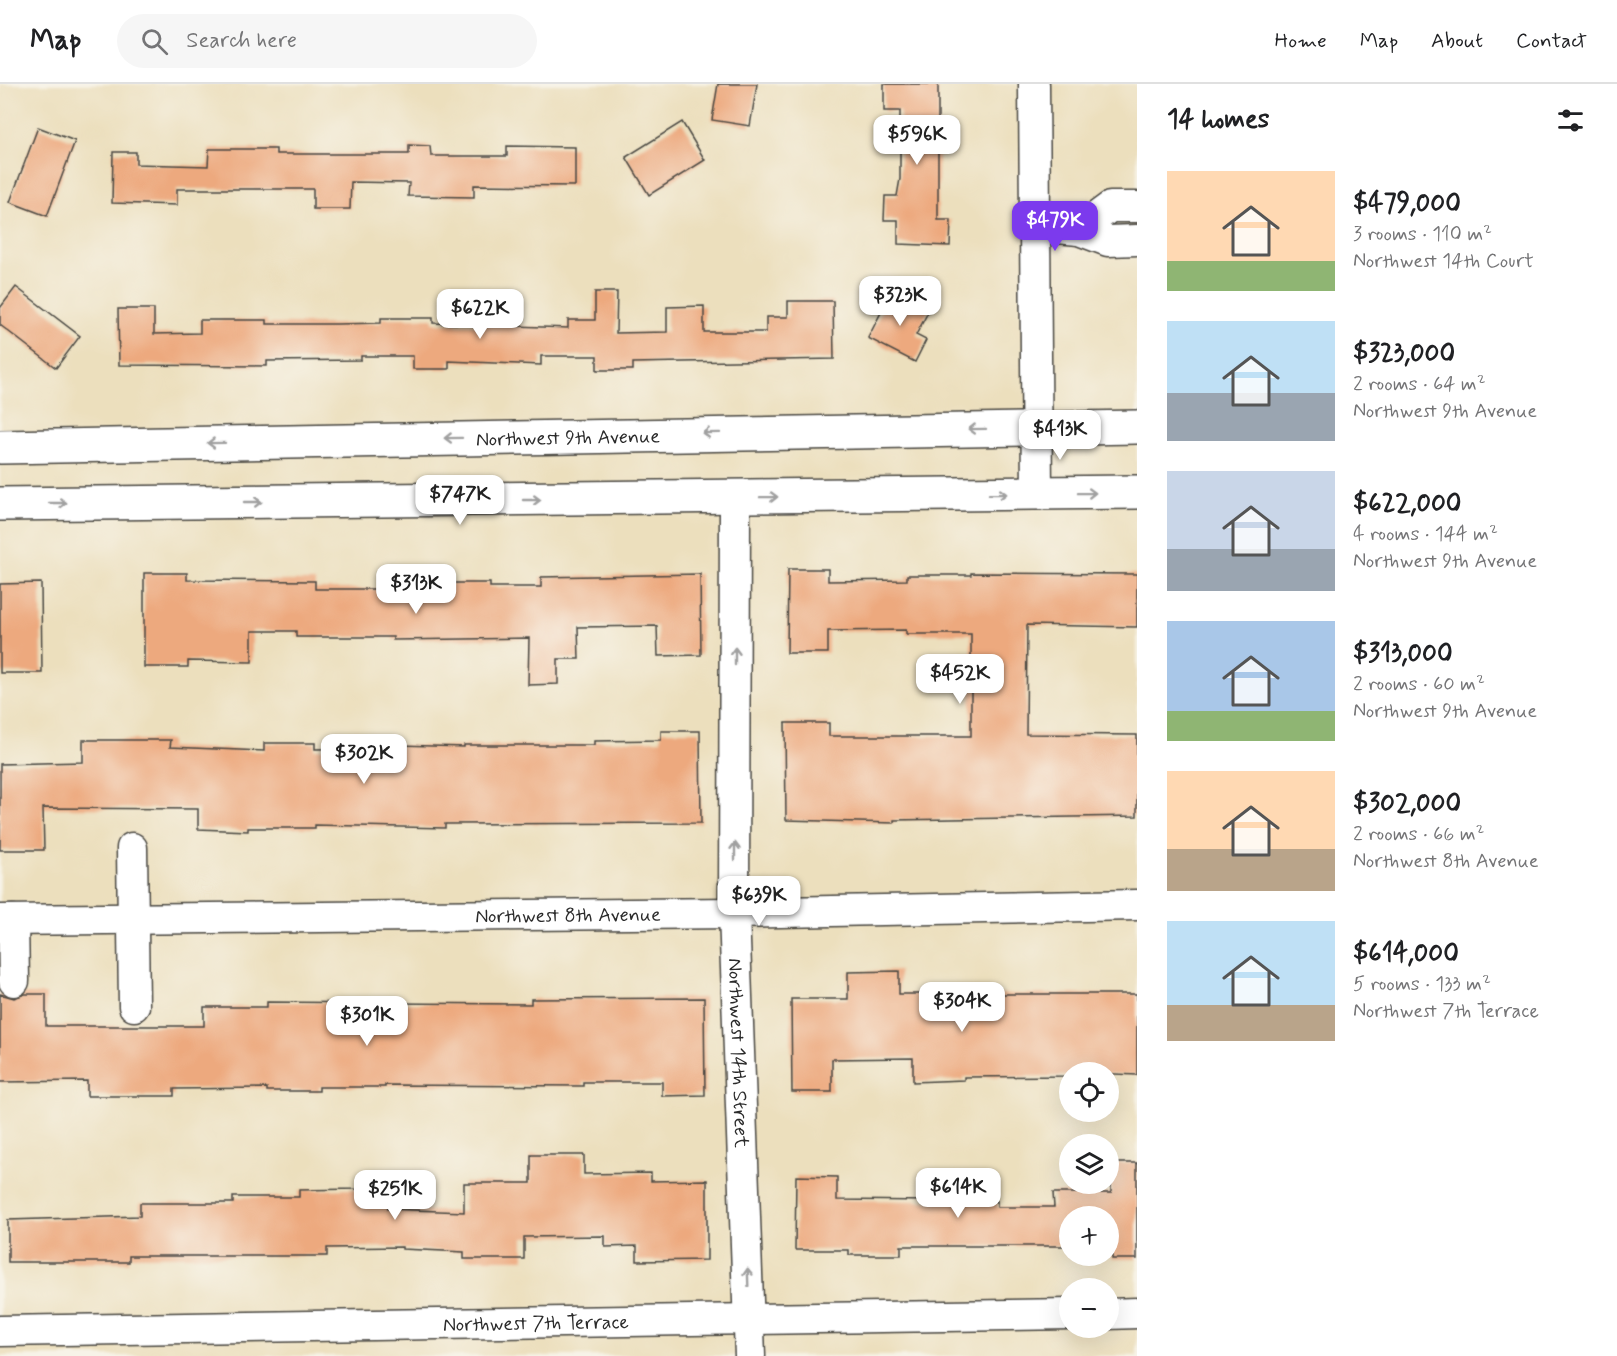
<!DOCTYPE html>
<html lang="en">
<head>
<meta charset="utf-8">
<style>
  :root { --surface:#fff; --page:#f6f6f6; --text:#202124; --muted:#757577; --line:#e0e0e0; --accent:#7c3aed }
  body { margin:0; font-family:Mynerve,sans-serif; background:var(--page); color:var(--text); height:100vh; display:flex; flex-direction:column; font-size:22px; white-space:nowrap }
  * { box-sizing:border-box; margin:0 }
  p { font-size:20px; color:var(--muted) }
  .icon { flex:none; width:33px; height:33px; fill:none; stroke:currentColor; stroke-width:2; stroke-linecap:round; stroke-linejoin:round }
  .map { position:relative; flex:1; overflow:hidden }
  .drawer { display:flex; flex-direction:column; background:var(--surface); width:480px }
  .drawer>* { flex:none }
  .tools { position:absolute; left:1059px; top:978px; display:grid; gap:12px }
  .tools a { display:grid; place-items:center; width:60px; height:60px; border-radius:50%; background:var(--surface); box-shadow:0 6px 24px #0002; font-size:30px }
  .price { position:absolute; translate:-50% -51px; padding:0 14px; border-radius:12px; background:#fff; color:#222; font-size:20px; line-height:39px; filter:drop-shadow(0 2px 3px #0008) }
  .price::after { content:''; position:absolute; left:50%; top:36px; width:18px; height:14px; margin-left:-9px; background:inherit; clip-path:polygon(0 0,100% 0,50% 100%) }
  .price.on { background:var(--accent); color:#fff }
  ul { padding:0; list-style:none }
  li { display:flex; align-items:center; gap:18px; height:150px; padding:0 30px }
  li span { display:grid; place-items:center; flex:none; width:168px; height:120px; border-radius:0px; color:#555 }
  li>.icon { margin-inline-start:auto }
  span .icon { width:72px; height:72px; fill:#fffc; stroke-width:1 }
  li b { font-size:26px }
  h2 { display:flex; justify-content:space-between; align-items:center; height:72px; padding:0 30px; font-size:26px }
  header { display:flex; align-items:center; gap:36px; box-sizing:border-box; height:84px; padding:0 30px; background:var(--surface); border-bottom:2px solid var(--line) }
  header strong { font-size:28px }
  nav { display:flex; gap:33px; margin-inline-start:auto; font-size:21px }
  .search { width:420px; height:54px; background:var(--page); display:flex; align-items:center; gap:15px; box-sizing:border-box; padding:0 21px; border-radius:33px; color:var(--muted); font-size:22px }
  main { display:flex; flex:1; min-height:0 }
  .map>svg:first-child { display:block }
  .building { fill:#eda97e }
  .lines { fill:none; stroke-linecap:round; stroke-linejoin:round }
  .minor-casing { stroke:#484641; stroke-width:33 }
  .major-casing { stroke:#484641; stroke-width:36 }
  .minor { stroke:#fff; stroke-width:30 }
  .major { stroke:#fff; stroke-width:33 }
  .oneway { stroke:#a0a0a0 }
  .labels { text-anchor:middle; stroke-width:4.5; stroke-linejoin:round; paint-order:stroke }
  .street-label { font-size:20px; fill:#2b2b2b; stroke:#f7f3e8 }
</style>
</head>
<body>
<header>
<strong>Map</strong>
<div class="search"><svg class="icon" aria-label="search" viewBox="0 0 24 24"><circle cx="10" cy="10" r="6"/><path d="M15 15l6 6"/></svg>Search here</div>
<nav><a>Home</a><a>Map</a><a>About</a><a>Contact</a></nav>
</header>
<main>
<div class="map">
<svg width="1137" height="1272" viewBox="0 0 1137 1272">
  <rect width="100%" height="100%" fill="#f7f3e8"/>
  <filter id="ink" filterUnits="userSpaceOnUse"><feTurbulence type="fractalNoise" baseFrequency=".0167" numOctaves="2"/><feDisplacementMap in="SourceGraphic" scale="12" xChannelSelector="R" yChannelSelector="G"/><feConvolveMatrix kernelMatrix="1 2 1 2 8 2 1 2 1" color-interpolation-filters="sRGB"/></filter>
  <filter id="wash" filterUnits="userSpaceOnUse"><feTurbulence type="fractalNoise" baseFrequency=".008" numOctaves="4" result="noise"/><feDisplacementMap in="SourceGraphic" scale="24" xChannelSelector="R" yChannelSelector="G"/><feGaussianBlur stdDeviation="1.35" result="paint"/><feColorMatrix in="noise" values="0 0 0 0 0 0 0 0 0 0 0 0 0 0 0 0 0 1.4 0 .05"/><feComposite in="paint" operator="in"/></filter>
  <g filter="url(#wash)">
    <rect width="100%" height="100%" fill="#ecdfbd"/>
    <g id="blocks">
      <g class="building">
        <path d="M718,0H757L750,42L712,36Z"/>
        <path d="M884,0H938V136H951L950,162L898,160V136H884L885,112H897L900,95V27H884Z"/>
        <path d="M682,38L705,76L649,111L626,73Z"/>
        <path d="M38,43L75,57L47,132L10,118Z"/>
        <path d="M409,61L430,62L431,72H507V62L575,63V102L474,101V113L408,112L409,99L351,98L350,125H313V105H177V121L112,119L113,68H136V80L208,82L209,65H276V70H409Z"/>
        <path d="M16,203L80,252L56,284L0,241V224Z"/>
        <path d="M892,207L929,226L916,251L926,256L915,278L868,254Z"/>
        <path d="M595,208H617L616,249L667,248V223L704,222V248H766V233H788V217H833L834,275L633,279V286H597V272H541V281L449,277V285H413V272H361V276L267,277V282L119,281L118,225H154V250L200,249V236H267V240H337L381,239V234H433V239L568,244V236H595Z"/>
        <path d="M788,485H828V497L907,496V491H971V489L1137,490V543L1027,541L1026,650L1137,651V732L894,736V739L786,736L785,639H829V652H971V550H906V546L828,547V569H787Z"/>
        <path d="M144,489H187V496L315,497V505H393V499H490V503H541V493L700,490L701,571L658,572L657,542L578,543L579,575H558V600L528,601L529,554L393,556V553H296V547H252V578L188,577V583H144Z"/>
        <path d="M41,499L42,589H0V500Z"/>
        <path d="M661,647H700L701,739L445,740V744L315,741V744H248V747L198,745V725L43,724L44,766H0V680L83,678V656H171L170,663L264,667V659H315V665L400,664V661L464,663V661H594V657L661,656Z"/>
        <path d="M899,887V910H1137V991L1070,988V992L964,993V996L913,998V974L832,975V1008H792L791,915H848V888Z"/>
        <path d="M0,910L14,914L25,910H46V942H204V923H267V918L531,920V915L704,914L705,1011L662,1012V998H583V1002L385,1001V1003H319V1007H267V1004L174,1005V1012H87V997L0,998Z"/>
        <path d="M531,1071H584V1090L651,1089V1097L707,1096V1176L637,1177V1162L605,1163V1152L524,1153V1175H464V1168L402,1165V1163L327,1164V1172H129V1178H8V1136L140,1132V1119H233V1113H299V1106L358,1105V1095L387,1094L388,1125L464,1128V1099H531Z"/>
        <path d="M1111,1079H1137V1175H1112V1162H1108V1132H1070V1162H901V1171H849V1166H795L796,1092L837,1093V1116L931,1117V1096H970V1117H997V1123H1054L1053,1109H1111Z"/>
      </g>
    </g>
  </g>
  <g filter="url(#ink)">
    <use href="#blocks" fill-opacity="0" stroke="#484641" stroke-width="1.5"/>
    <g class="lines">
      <g class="minor-casing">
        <g id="minor">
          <path d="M1034,0L1037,410"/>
          <path d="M1035,142L1079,146L1108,157L1137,156"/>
          <path d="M1079,146L1110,123H1137"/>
          <path id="s1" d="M735,414L734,829L750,1272"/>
          <path d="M132,764L134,922"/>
          <path id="s2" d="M0,836L734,829L1137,821"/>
          <path d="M13,836L14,897"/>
          <path d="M1108,1230L1137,1229"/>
          <path id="s3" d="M0,1247L1070,1230"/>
        </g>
      </g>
      <g class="major-casing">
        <g id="major">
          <path id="s4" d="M0,363L1137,343"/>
          <path d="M0,420L1137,408"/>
        </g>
      </g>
      <use href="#minor" class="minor"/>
      <use href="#major" class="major"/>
    </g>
    <defs><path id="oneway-shaft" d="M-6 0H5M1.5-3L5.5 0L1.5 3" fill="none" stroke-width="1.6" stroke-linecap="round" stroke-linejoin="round" transform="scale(1.5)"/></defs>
    <g class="oneway">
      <use href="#oneway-shaft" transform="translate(977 345) rotate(179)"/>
      <use href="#oneway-shaft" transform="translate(711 349) rotate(179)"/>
      <use href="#oneway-shaft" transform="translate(453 354) rotate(179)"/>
      <use href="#oneway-shaft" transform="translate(216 359) rotate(179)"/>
      <use href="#oneway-shaft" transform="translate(1087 409) rotate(-1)"/>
      <use href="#oneway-shaft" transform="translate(998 410) rotate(-1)"/>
      <use href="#oneway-shaft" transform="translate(769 413) rotate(-1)"/>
      <use href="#oneway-shaft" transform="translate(532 416)"/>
      <use href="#oneway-shaft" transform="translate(253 418)"/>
      <use href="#oneway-shaft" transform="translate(58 419)"/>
      <use href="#oneway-shaft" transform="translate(735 572) rotate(-90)"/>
      <use href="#oneway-shaft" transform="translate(735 767) rotate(-90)"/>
      <use href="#oneway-shaft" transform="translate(748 1193) rotate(-92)"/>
    </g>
  </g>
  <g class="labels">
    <g class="street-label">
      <text dy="7" stroke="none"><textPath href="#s4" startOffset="568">Northwest 9th Avenue</textPath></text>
      <text dy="7" stroke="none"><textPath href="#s2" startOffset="568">Northwest 8th Avenue</textPath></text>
      <text dy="7" stroke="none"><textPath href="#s1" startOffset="555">Northwest 14th Street</textPath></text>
      <text dy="7" stroke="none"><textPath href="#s3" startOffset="536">Northwest 7th Terrace</textPath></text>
    </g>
  </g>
</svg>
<div class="tools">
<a><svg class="icon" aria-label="locate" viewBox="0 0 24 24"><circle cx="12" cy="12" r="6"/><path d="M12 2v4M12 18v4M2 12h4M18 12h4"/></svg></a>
<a><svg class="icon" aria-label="layers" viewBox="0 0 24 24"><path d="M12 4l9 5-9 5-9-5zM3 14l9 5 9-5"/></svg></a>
<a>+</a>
<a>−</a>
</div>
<b class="price" style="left:917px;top:82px">$596K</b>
<b class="price on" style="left:1055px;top:168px">$479K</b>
<b class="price" style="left:900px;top:243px">$323K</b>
<b class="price" style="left:480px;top:256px">$622K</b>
<b class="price" style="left:1060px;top:377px">$413K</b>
<b class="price" style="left:460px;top:442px">$747K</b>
<b class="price" style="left:416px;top:531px">$313K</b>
<b class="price" style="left:960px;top:621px">$452K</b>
<b class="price" style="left:364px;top:701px">$302K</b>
<b class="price" style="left:759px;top:843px">$639K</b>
<b class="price" style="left:962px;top:949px">$304K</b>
<b class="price" style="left:367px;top:963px">$301K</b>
<b class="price" style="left:958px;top:1135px">$614K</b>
<b class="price" style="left:395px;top:1137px">$251K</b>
</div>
<section class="drawer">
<h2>14 homes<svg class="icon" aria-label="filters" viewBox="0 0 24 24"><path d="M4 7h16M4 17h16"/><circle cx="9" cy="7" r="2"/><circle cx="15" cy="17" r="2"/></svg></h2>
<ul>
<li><span style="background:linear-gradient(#ffd9b3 75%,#8fb573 0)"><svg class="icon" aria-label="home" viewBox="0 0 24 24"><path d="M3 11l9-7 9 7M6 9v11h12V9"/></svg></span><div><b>$479,000</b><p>3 rooms · 110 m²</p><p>Northwest 14th Court</p></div></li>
<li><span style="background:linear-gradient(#bfe0f5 60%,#9aa5b1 0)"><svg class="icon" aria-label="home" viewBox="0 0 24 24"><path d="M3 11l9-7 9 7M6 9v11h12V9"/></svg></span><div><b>$323,000</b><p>2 rooms · 64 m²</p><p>Northwest 9th Avenue</p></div></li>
<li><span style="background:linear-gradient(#c9d6e8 65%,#9aa5b1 0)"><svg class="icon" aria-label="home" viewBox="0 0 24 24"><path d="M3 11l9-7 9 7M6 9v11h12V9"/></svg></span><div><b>$622,000</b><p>4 rooms · 144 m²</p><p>Northwest 9th Avenue</p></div></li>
<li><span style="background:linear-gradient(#a9c7e8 75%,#8fb573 0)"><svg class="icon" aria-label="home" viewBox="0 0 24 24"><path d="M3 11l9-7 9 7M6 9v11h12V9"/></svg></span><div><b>$313,000</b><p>2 rooms · 60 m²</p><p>Northwest 9th Avenue</p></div></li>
<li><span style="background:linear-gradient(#ffd9b3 65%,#b9a48a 0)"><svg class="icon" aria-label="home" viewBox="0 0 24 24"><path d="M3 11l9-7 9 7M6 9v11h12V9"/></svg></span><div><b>$302,000</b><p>2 rooms · 66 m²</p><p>Northwest 8th Avenue</p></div></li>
<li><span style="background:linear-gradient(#bfe0f5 70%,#b9a48a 0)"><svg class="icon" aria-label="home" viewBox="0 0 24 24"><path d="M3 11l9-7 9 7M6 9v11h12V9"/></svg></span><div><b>$614,000</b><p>5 rooms · 133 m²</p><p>Northwest 7th Terrace</p></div></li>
</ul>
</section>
</main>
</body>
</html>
